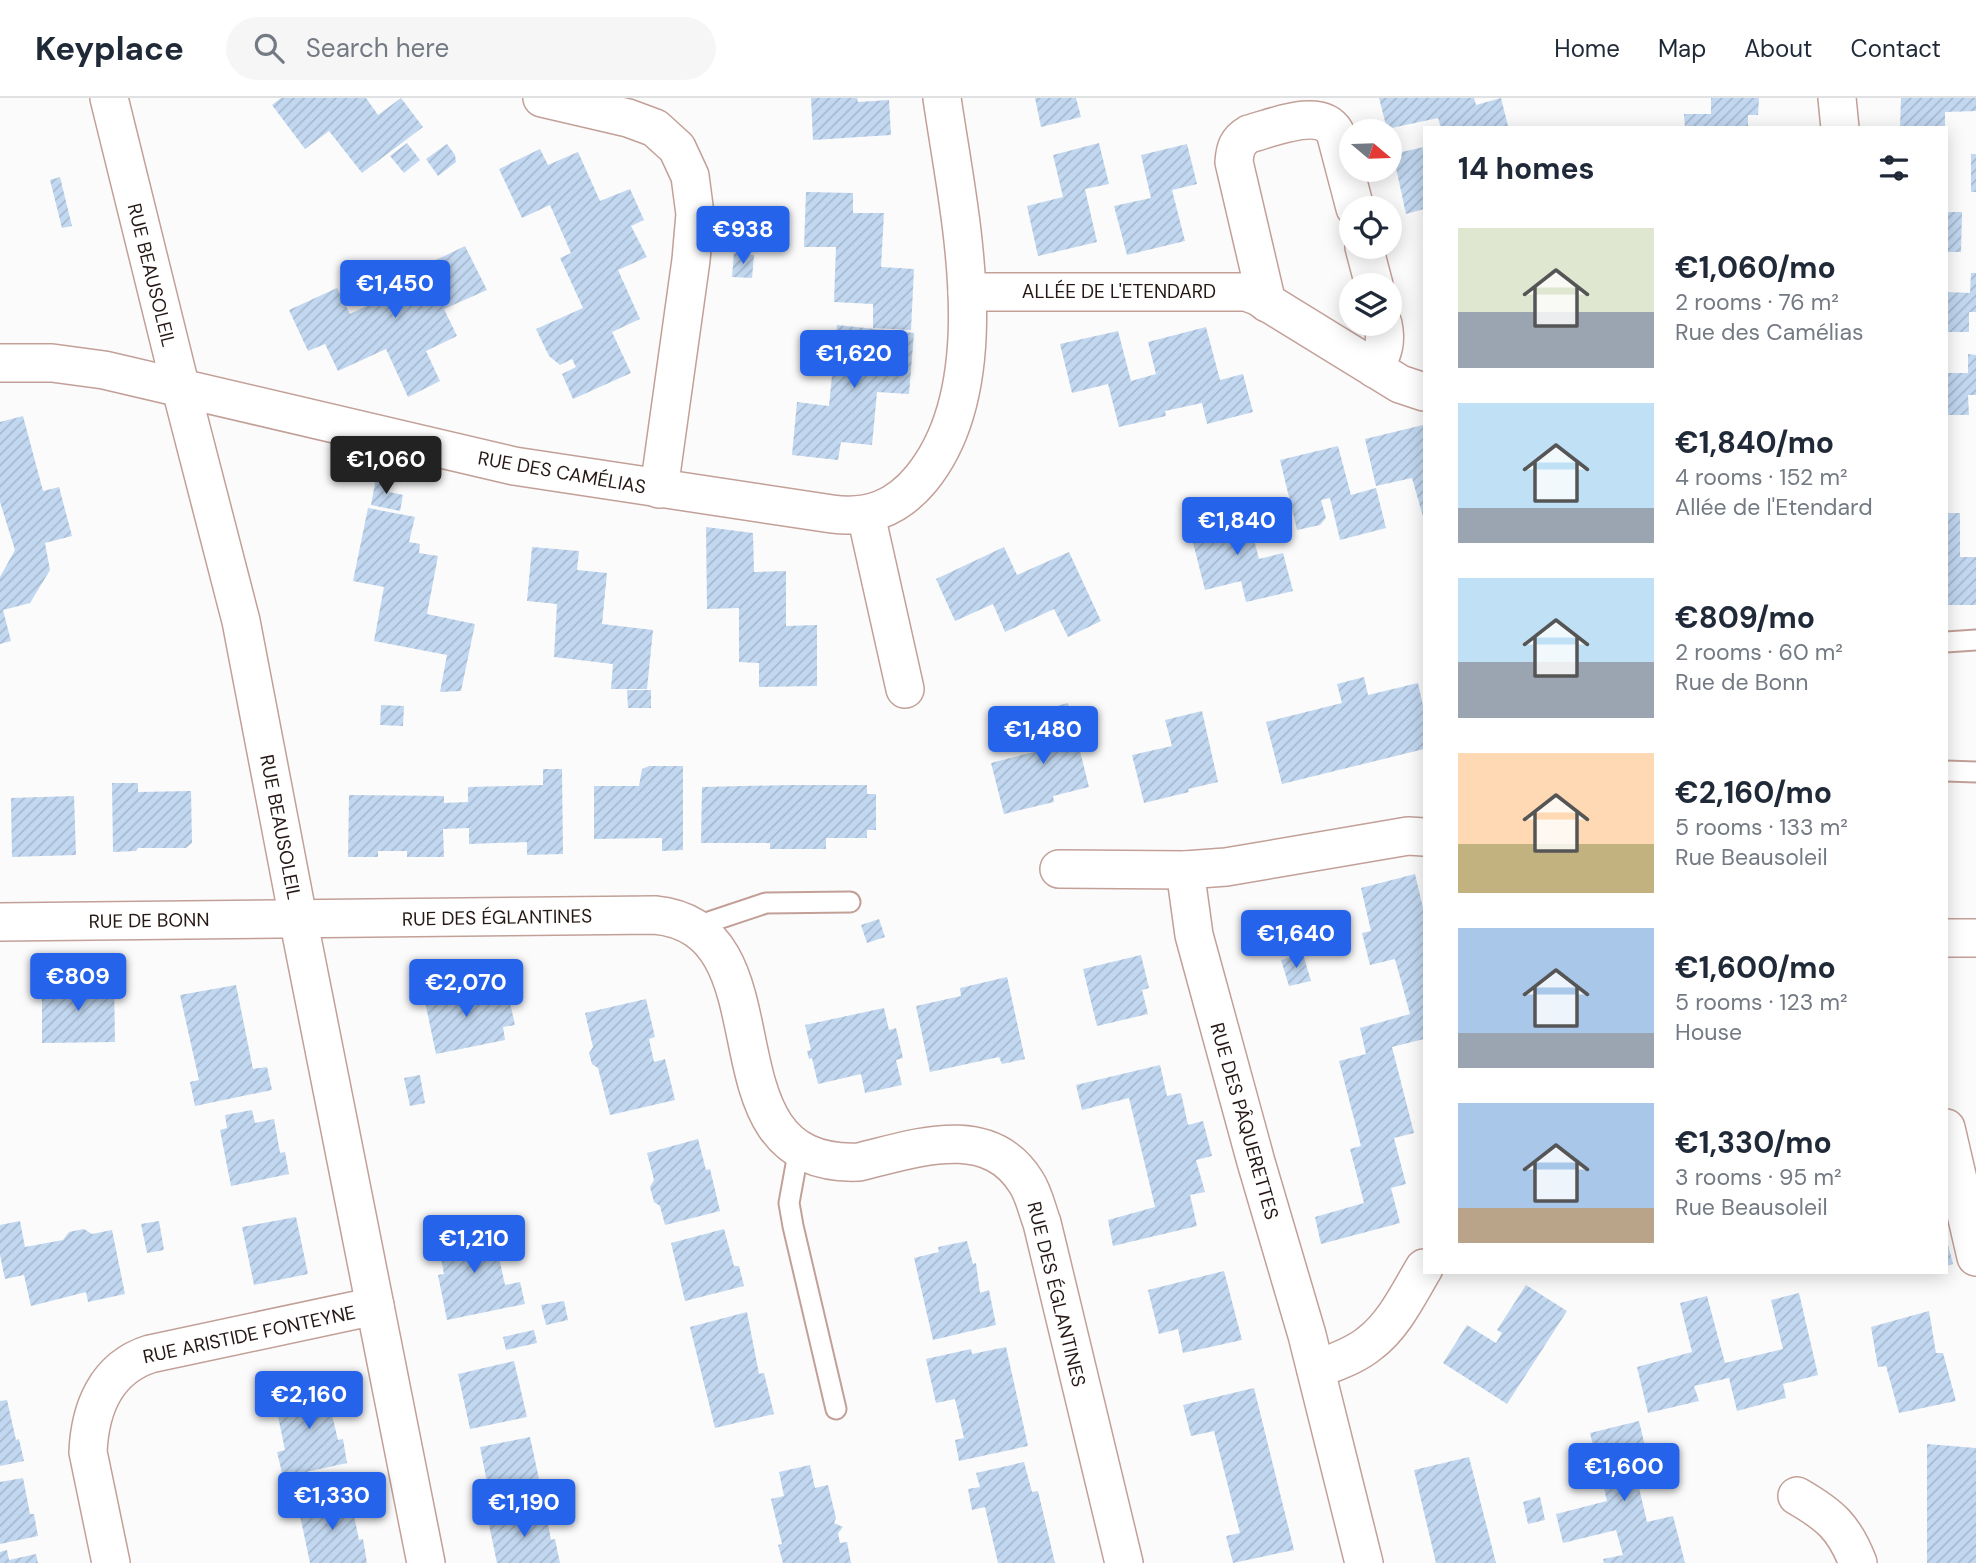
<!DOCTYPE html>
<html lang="en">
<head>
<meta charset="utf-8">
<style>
  :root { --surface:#fff; --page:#f6f6f7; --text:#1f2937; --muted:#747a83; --line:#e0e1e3; --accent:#2563eb }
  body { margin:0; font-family:"DM Sans",sans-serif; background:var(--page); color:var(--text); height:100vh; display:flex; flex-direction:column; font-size:26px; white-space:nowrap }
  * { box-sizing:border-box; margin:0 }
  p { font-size:23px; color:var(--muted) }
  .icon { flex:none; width:38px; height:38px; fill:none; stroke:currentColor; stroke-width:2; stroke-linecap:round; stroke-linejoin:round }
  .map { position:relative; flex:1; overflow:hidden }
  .drawer { position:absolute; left:1423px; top:28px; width:525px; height:1148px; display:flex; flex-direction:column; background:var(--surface); border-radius:0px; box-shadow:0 4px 18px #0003 }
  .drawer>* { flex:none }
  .needle { width:46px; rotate:109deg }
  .fabs { position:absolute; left:1339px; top:21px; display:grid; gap:14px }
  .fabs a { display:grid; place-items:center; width:63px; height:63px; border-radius:50%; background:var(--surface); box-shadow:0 4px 18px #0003; font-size:35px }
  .price { position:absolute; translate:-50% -60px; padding:0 16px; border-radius:7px; background:var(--accent); color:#fff; font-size:23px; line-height:46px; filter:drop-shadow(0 2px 4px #0008) }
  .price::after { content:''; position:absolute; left:50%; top:42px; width:21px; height:16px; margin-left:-10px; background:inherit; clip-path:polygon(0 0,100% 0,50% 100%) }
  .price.current { background:#222; color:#fff }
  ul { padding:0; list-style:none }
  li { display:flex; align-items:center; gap:21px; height:175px; padding:0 35px }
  li span { display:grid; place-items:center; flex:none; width:196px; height:140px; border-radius:0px; color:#555 }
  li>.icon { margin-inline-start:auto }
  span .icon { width:84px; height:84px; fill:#fffc; stroke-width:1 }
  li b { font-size:30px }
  h2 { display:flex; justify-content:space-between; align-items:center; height:84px; padding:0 35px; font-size:30px }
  header { display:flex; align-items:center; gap:42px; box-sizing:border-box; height:98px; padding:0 35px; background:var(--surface); border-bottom:2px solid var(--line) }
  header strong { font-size:33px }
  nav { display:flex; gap:38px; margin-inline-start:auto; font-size:24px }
  .search { width:490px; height:63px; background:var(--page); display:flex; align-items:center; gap:18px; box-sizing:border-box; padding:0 24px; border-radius:38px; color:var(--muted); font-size:26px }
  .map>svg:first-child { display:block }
  .building { fill:url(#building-hatch) }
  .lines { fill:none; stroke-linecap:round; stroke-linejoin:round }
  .lane-casing { stroke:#c2a098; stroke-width:23 }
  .street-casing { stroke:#c2a098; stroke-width:40 }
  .lane { stroke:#fff; stroke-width:19 }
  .street { stroke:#fff; stroke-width:37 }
  .labels { text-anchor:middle; stroke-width:5; stroke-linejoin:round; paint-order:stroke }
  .street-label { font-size:19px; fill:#251815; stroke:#fff }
</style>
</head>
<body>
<header>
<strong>Keyplace</strong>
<div class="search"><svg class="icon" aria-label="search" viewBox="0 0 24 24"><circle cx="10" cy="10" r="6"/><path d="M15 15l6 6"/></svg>Search here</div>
<nav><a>Home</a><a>Map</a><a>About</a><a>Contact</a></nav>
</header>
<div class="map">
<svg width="1976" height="1465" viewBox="0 0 1976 1465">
  <defs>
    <pattern id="building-hatch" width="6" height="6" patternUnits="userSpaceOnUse" patternTransform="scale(1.75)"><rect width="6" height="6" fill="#c2d8f1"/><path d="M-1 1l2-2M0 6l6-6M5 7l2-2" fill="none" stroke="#a7b9ce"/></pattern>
  </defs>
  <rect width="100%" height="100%" fill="#fbfbfb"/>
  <g class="building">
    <path d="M281,0H366L378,17L401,0L423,29L362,75L329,33L305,51L272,7Z"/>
    <path d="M811,0H857L858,4L889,2L891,37L813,42Z"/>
    <path d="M1035,0H1076L1081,19L1041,29Z"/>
    <path d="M1379,0H1474L1476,7L1501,0L1508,28L1441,30L1438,20L1387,31Z"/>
    <path d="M1711,0H1759L1758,17H1748V30H1685L1684,16H1711Z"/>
    <path d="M1901,0H1976V13L1945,14V30H1900Z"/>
    <path d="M407,45L420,62L404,75L390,58Z"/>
    <path d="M1099,45L1109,86L1085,91L1097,144L1038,158L1027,108L1063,99L1053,57Z"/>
    <path d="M447,46L455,57L456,64L438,78L426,61Z"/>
    <path d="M1187,46L1197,86L1172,92L1185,143L1127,157L1114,108L1151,100L1141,57Z"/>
    <path d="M1424,49V111L1406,116L1393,56Z"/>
    <path d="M540,51L548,67L578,54L600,103L630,91L644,122L631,128L647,159L618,172L640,221L612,234L631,275L573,301L562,276L576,269L572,261L560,267L549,258L536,231L583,210L560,160L571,155L550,107L522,120L499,71Z"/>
    <rect x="1971" y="56" width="5" height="38"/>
    <path d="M60,79L72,128L62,130L50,82Z"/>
    <path d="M806,94L853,95V115H884L881,169L914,171L911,232L873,230V206L834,204L836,149H804Z"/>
    <path d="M1946,114H1962L1961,154H1946Z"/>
    <path d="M465,148L487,192L444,211L457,238L426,253L440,283L408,299L386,251L338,273L325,246L308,253L289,212L337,190L350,216L398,193L393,183Z"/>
    <path d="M734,155L754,157L752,180L732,179Z"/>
    <path d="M1971,175H1976V214H1969V234H1946V194L1970,195Z"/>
    <path d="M837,227L914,235L909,296L877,294L872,347L841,344L838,362L792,357L797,304L829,308Z"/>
    <path d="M1206,229L1220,282L1243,276L1253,314L1207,326L1202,305L1165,313L1166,318L1119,329L1108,286L1072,295L1060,246L1118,233L1131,283L1156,276L1148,244Z"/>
    <path d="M1968,256L1976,257V297H1968L1969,317H1946V275H1968Z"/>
    <path d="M23,318L43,393L59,389L72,438L45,445L50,472L30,505L3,512L11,543L0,546V479L15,452L0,404V324Z"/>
    <path d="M1423,327L1424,334V422L1412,380L1376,388L1365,341Z"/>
    <path d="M1338,348L1351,397L1376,390L1386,430L1340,442L1330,400L1321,402L1326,420L1320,427L1297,432L1280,362Z"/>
    <path d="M376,380L391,382L389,394L403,397L400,413L371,407Z"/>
    <path d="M368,410L415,419L409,444L420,446L419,455L438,458L427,516L475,526L461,593L440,594L447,557L374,543L384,489L353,483Z"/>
    <path d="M1246,411L1259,461L1283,455L1293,493L1246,504L1241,483L1205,492L1188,425Z"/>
    <path d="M1946,415H1960V459H1976V507H1946Z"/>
    <path d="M706,429L753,435L754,474L786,473V528L817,527V588L759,589V565L739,564V510L707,511Z"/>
    <path d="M532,449L579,453L577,472L607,475L602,526L653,532L647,591H611L613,566L554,559L557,506L527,503Z"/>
    <path d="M1004,449L1017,477L1069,454L1101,523L1068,539L1054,511L1005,534L993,506L955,523L936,481Z"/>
    <path d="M1364,579L1368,597L1418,585L1424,612V651L1282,686L1266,624L1342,605L1337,586Z"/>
    <path d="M627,592H651V610H628Z"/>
    <path d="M1068,605L1089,689L1053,698L1054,704L1004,716L991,665L1049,650L1039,613Z"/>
    <path d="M381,607L404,608L403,628L380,627Z"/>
    <path d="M1202,613L1218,684L1188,691L1189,694L1144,705L1132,657L1172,648L1165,622Z"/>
    <path d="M649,668H683V752L662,753V740L594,741V688H639L642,671Z"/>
    <path d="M543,671H562L563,756L527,757V744L469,746V730L443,731L444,759H407V753H378V759H348L349,697L444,698V705L468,704V689L543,687Z"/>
    <path d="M112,685H138V694L191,693L192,745L186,750H138L136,753L113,754Z"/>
    <path d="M791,687H867V696H876V732H867V740H826V751H770V745H701L702,689Z"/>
    <path d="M74,698L76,757L12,759L11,700Z"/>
    <path d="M1415,776L1424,814V941L1392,949L1414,1035L1394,1040L1406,1086L1391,1090L1400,1125L1321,1146L1315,1119L1364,1105L1350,1051L1361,1048L1339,963L1366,956L1360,930L1410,916L1395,861L1370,867L1362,835L1371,833L1361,790Z"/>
    <path d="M879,821L885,839L867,845L861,827Z"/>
    <path d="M1303,856L1311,883L1289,888L1281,862Z"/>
    <path d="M1141,857L1149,890L1142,892L1148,916L1097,928L1083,871Z"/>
    <path d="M1007,879L1025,961L1002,966L999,959L930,974L916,908L961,898L960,890Z"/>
    <path d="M114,883L115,944L42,945V886Z"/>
    <path d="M236,887L253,971L267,969L272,992L195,1008L190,984L199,982L180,897Z"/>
    <path d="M456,887L459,902L495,895L496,902L509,900L515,927L503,929L505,942L436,956L423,894Z"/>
    <path d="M646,901L655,939L649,941L654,964L665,961L675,1002L610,1017L598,970L592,966L589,955L593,949L585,915Z"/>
    <path d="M884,910L889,932L896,930L903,960L896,962L902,987L865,995L861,976L818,986L812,960L809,961L807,953L811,952L805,927Z"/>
    <path d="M1160,967L1167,998L1181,995L1188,1027L1203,1023L1212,1058L1196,1062L1205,1094L1190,1097L1197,1128L1113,1148L1108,1122L1155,1109L1129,1000L1082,1012L1076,987Z"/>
    <path d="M420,977L425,1005L410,1008L404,980Z"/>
    <path d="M252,1012L255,1025L274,1021L280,1055L285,1054L289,1076L231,1088L220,1032L227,1030L225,1017Z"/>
    <path d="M698,1041L706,1072L710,1071L720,1113L665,1127L660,1108L654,1104L650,1089L654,1082L647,1055Z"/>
    <path d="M296,1119L308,1176L254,1187L242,1129Z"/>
    <path d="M20,1123L25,1149L63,1142L69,1134L84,1131L92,1136L112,1132L125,1196L88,1204L86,1194L31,1208L24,1177L5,1181L0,1157V1127Z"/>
    <path d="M159,1123L164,1152L147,1155L141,1126Z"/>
    <path d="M492,1128L505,1187L520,1184L525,1206L447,1222L438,1177L444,1176L437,1139Z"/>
    <path d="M724,1131L734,1168H739L744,1188L685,1203L671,1145Z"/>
    <path d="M1946,1139L1953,1166L1946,1168Z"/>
    <path d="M967,1143L973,1166L976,1165L980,1195L989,1192L996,1227L933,1242L914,1160L939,1154L938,1149Z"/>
    <path d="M1224,1173L1242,1242L1183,1255L1178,1231L1159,1236L1148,1192Z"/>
    <path d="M1526,1187L1567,1213L1507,1306L1443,1265L1467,1227L1496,1245L1502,1235L1497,1232Z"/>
    <path d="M1799,1195L1818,1277L1783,1286L1786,1300L1737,1313L1729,1280L1694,1288L1699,1303L1648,1315L1637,1269L1692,1254L1680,1205L1707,1198L1725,1265L1783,1251L1771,1202Z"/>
    <path d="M564,1203L568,1222L546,1227L541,1207Z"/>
    <path d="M1929,1213L1936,1255H1943L1956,1303L1899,1315L1886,1268L1878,1269L1871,1229Z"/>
    <path d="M747,1214L759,1276L764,1275L774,1316L715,1330L690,1229Z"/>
    <path d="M534,1232L537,1245L506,1252L503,1239Z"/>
    <path d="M1006,1249L1028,1348L959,1363L955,1342L964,1340L955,1301L936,1305L926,1261L971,1251L972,1256Z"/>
    <path d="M514,1263L527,1319L470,1331L458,1276Z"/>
    <path d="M332,1287L338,1316L332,1317L338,1342L343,1341L347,1365L283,1379L277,1354L285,1352L274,1299Z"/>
    <path d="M1254,1290L1294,1452L1233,1465L1226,1438L1240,1435L1214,1333L1191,1338L1183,1307Z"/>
    <path d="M7,1302L16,1342L19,1341L24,1363L0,1368V1303Z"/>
    <path d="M1639,1323L1654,1386L1639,1390L1647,1424L1673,1418L1685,1465H1604L1603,1461L1623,1457L1616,1432L1563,1445L1556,1416L1607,1403L1590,1335Z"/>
    <path d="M530,1339L542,1395L484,1407L480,1385L487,1384L480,1349Z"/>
    <path d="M1927,1346L1976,1350V1465H1927Z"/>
    <path d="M1469,1359L1496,1465H1436L1414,1372Z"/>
    <path d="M1024,1364L1032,1394L1038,1393L1055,1465H998L985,1409L972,1412L968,1391L980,1389L976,1375Z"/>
    <path d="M810,1367L815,1390L828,1387L836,1420L834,1425L843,1429L838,1435L840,1445L847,1444L851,1465H783L778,1447L782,1446L771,1401L784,1398L779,1374Z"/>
    <path d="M23,1380L30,1416H34L38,1438L0,1446V1384Z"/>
    <path d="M350,1397L359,1442L363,1441L367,1465H310L298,1408Z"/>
    <path d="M1540,1399L1545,1422L1528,1426L1523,1404Z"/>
    <path d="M545,1410L551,1442L555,1441L560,1465H497L488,1422Z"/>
    <path d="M7,1452L9,1462L36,1456L38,1465H0V1454Z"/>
  </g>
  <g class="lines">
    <g class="lane-casing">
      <g id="lane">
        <path d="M1946,544L1976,542"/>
        <path d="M1946,673L1976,674"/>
        <path d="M694,829L766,805L850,804"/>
        <path d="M799,1050L789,1105L793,1128L836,1311"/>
      </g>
    </g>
    <g class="street-casing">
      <g id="street">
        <path d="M109,0L181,291L241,523L298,820L426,1465"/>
        <path d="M542,0L628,20L655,30L677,50L690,78L695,116L691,162L659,391"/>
        <path d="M1837,0L1840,30"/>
        <path d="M1364,149L1374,187"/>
        <path d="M967,194H1246L1257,198L1400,286L1424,294"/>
        <path d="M1267,205L1234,64C1235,51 1237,43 1249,36C1272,30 1320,9 1335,34L1355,110"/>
        <path d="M0,265H52L104,272L514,368L832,416C869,421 897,410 921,381C1000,285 958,112 942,0"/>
        <path d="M1375,271C1383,254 1387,244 1383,226"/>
        <path d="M866,417L905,591"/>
        <path d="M1059,771L1185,772L1226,769L1408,738L1424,739"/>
        <path d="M1185,772L1194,837L1256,1064L1307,1237L1364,1465"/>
        <path d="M0,824L655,817C797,831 693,1071 859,1064C914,1051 988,1023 1026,1084C1034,1096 1037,1112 1042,1125L1124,1465"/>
        <path d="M1946,840H1976"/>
        <path d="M1946,1030L1976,1159"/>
        <path d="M1316,1272C1334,1264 1355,1258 1370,1245C1394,1227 1409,1195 1424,1170"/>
        <path d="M1797,1398C1830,1417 1844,1429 1858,1465"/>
        <path d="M111,1465L88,1354C90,1310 106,1270 150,1256L375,1208"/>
      </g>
    </g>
    <use href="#lane" class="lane"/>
    <use href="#street" class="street"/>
  </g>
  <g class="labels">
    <g class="street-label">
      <text transform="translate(152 177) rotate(76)" y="7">RUE BEAUSOLEIL</text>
      <text x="1119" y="200">ALLÉE DE L'ETENDARD</text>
      <text transform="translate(562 374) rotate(10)" y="7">RUE DES CAMÉLIAS</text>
      <text transform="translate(281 729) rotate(79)" y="7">RUE BEAUSOLEIL</text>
      <text transform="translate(497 819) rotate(-1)" y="7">RUE DES ÉGLANTINES</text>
      <text transform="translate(149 822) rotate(-1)" y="7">RUE DE BONN</text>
      <text transform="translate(1245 1023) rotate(74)" y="7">RUE DES PÂQUERETTES</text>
      <text transform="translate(1057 1196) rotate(76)" y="7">RUE DES ÉGLANTINES</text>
      <text transform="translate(249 1236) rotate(-12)" y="7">RUE ARISTIDE FONTEYNE</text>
    </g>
  </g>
</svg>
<div class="fabs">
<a><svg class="needle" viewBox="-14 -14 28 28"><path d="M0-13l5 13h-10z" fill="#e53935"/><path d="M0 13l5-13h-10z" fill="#747a83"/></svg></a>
<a><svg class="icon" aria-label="locate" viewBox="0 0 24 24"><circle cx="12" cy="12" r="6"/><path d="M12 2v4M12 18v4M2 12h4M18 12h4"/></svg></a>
<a><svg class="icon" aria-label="layers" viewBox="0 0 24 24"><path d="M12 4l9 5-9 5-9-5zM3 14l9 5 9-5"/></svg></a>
</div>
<b class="price" style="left:743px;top:168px">€938</b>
<b class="price" style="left:395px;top:222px">€1,450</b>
<b class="price" style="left:854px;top:292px">€1,620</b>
<b class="price current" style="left:386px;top:398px">€1,060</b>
<b class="price" style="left:1237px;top:459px">€1,840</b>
<b class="price" style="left:1043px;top:668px">€1,480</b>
<b class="price" style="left:1296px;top:872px">€1,640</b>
<b class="price" style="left:78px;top:915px">€809</b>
<b class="price" style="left:466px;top:921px">€2,070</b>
<b class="price" style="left:474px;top:1177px">€1,210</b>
<b class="price" style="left:309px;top:1333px">€2,160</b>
<b class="price" style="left:1624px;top:1405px">€1,600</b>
<b class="price" style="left:332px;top:1434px">€1,330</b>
<b class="price" style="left:524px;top:1441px">€1,190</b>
<section class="drawer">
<h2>14 homes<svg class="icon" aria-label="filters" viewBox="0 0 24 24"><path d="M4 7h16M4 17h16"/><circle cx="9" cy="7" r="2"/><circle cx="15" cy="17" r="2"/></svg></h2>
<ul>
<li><span style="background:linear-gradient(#dfe7d0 60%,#9aa5b1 0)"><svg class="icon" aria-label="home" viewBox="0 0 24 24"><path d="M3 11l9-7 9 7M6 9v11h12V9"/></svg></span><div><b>€1,060/mo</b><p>2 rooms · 76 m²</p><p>Rue des Camélias</p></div></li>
<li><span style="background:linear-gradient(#bfe0f5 75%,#9aa5b1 0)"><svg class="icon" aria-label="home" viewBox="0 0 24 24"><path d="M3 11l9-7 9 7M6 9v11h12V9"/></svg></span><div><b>€1,840/mo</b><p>4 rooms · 152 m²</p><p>Allée de l'Etendard</p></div></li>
<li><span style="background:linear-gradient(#bfe0f5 60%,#9aa5b1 0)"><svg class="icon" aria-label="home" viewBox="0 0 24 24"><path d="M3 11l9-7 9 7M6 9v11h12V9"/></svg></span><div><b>€809/mo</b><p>2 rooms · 60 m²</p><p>Rue de Bonn</p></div></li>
<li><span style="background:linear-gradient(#ffd9b3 65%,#c2b280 0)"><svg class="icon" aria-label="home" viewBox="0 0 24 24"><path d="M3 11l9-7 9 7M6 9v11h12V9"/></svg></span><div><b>€2,160/mo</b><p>5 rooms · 133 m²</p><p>Rue Beausoleil</p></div></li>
<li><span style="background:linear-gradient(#a9c7e8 75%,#9aa5b1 0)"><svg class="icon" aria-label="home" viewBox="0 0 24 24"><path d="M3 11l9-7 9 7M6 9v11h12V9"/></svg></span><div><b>€1,600/mo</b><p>5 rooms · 123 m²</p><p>House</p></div></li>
<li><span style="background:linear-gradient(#a9c7e8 75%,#b9a48a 0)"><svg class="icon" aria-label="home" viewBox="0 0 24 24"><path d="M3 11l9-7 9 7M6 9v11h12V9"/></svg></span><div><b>€1,330/mo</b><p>3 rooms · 95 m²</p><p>Rue Beausoleil</p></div></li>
</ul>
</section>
</div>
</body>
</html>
